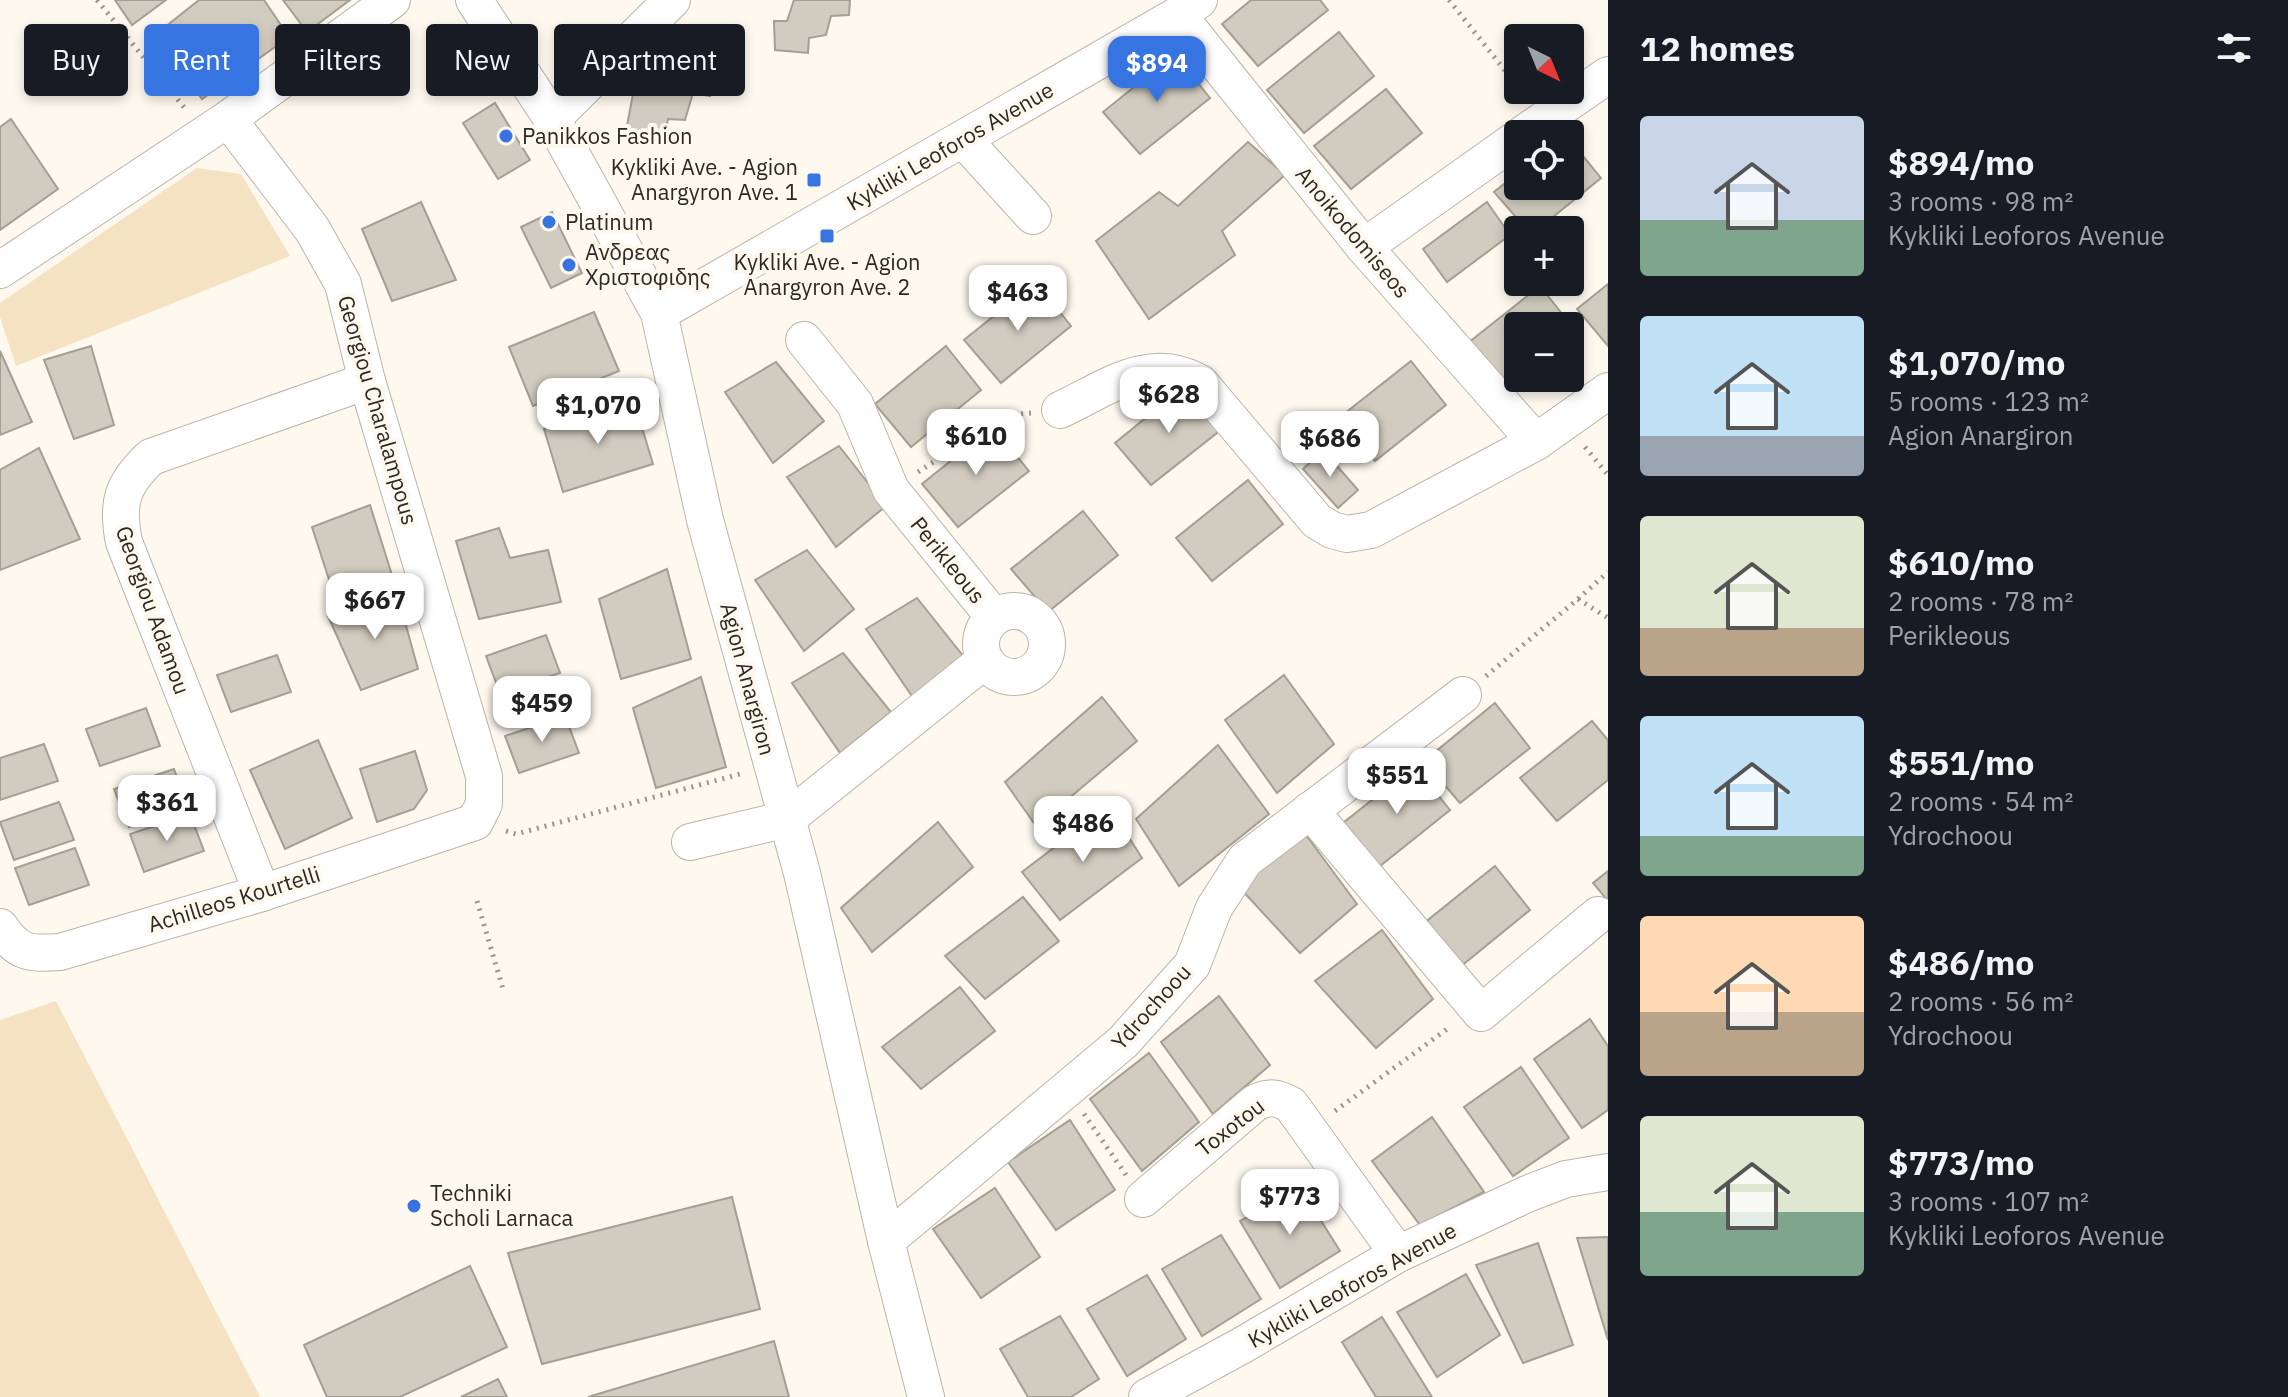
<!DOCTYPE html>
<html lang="en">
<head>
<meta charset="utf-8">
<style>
  :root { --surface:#171b24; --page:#242831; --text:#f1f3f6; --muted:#9ea1a6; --accent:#3674e2 }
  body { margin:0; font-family:"IBM Plex Sans",sans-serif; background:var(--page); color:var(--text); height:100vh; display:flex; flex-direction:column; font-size:30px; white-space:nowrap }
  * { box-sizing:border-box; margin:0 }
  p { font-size:26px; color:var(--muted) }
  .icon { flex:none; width:44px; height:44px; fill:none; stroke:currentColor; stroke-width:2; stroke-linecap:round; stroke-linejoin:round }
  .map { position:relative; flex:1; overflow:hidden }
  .details { display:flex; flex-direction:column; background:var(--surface); width:680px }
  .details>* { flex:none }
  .hud { position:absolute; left:24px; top:24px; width:760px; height:72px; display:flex; gap:16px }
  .needle { width:52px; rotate:137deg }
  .controls { position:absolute; left:1504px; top:24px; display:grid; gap:16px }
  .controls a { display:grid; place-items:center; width:80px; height:80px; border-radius:8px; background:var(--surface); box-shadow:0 4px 12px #0003; font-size:40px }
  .price { position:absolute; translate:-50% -68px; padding:0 18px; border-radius:16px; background:#fff; color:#222; font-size:26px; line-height:52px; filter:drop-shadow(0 2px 4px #0008) }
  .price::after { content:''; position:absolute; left:50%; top:48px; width:24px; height:18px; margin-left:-12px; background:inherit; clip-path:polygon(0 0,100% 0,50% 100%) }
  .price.selected { background:var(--accent); color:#fff }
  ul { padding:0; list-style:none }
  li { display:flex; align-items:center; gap:24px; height:200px; padding:0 32px }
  li span { display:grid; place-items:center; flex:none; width:224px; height:160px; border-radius:8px; color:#555 }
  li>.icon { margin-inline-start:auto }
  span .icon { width:96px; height:96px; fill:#fffc; stroke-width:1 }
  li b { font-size:34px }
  h2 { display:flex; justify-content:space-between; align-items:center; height:96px; padding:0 32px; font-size:34px }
  .tag { padding:0 28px; border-radius:8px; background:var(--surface); box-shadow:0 4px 12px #0003; font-size:28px; line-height:72px }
  .tag.selected { background:var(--accent); color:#fff }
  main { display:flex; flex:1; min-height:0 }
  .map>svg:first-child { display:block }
  .green { fill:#f5e2c2 }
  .building { fill:#d2cbbf; stroke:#a59e93; stroke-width:2 }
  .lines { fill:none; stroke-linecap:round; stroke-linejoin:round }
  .minor-casing { stroke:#bbb4a9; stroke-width:38 }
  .path { stroke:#99958e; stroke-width:5; stroke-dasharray:2 6; stroke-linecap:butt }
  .minor { stroke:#fff; stroke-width:36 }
  .poi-dot { fill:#3674e2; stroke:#fef8ef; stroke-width:3 }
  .labels { text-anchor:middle; stroke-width:8; stroke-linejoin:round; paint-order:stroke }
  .poi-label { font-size:22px; fill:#2b2924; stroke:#fef8ef; text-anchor:start }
  .street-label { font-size:22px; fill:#2b2924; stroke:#fef8ef }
</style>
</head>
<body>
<main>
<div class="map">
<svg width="1608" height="1397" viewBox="0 0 1608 1397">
  <rect width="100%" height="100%" fill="#fef8ef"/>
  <g class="green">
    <path d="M197,168L241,174L290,256L16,366L0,317V303Z"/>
    <path d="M56,1001L260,1397H0V1020Z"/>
  </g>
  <g class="building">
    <path d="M115,0H166L132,25Z"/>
    <path d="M199,0H264L289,37L202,99L155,35Z"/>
    <path d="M283,0H350L307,32Z"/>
    <path d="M794,0H850L849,15L831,16L826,35L809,38L808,53L775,50L774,21H787Z"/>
    <path d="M1251,0H1320L1328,10L1258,66L1222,24Z"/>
    <path d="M1339,32L1374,76L1304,133L1267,90Z"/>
    <path d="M699,33L733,43L729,74L711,70L710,96L693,93L685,120L668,119L663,145L625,136L633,94H652L658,62H676V49L695,50Z"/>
    <path d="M1175,54L1210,98L1140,154L1103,112Z"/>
    <path d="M1386,89L1422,133L1351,189L1314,146Z"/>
    <path d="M495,103L530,160L498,179L463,123Z"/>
    <path d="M11,119L58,189L0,230V127Z"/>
    <path d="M1570,140L1601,178L1537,230H1527L1494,192L1518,173V186H1570Z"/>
    <path d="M1248,142L1285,175L1222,231L1235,255L1149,319L1096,241L1159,192L1178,206Z"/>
    <path d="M421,202L456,280L392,301L362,229Z"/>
    <path d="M1487,202L1510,235L1447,282L1423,249Z"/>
    <path d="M552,212L582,273L551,288L521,227Z"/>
    <path d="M1036,282L1071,326L1001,383L964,340Z"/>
    <path d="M1608,284V346L1577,309Z"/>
    <path d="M1540,286L1575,330L1570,334V326H1518V375L1504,386L1468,343Z"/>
    <path d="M594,312L619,371L533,406L509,347Z"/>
    <path d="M91,346L114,425L74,439L44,360Z"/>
    <path d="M946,346L981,390L911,447L875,404Z"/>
    <path d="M0,351L32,422L0,435Z"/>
    <path d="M1411,361L1446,405L1375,461L1339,418Z"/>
    <path d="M776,362L824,421L773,463L725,392Z"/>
    <path d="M1186,385L1222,429L1151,485L1115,443Z"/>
    <path d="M634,401L653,464L563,492L544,429Z"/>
    <path d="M993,427L1029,471L958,527L922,484Z"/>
    <path d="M839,446L886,506L836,547L787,477Z"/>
    <path d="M39,448L80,539L0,570V470Z"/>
    <path d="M1323,450L1358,490L1338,508L1303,469Z"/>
    <path d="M1248,480L1283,524L1212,581L1176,538Z"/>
    <path d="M370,505L392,575L334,595L312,527Z"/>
    <path d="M1083,511L1118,555L1048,612L1011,569Z"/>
    <path d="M499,528L510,558L548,550L561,602L479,619L456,541Z"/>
    <path d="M807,550L854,609L804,651L755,580Z"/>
    <path d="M667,569L691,659L621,679L599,599Z"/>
    <path d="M397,593L418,669L361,690L328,616Z"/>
    <path d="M917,598L964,657L914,699L866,629Z"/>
    <path d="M546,635L560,673L500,693L486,656Z"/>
    <path d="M843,653L891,712L840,753L792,683Z"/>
    <path d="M277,655L291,692L231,712L217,675Z"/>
    <path d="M1284,675L1334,744L1277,793L1225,720Z"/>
    <path d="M701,677L726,767L656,788L633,708Z"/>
    <path d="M1102,697L1137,741L1036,826L1005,782Z"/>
    <path d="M1495,703L1530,748L1460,803L1424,761Z"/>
    <path d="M146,708L160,746L100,766L86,729Z"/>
    <path d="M565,716L579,753L519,773L505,736Z"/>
    <path d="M1592,721L1608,740V780L1557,821L1520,778Z"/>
    <path d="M318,740L352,818L285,849L250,770Z"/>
    <path d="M44,744L58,781L0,800V758Z"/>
    <path d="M1218,745L1269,814L1179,886L1136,819Z"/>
    <path d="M415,751L427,790L414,809L377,822L360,769Z"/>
    <path d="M1415,766L1450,810L1380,866L1343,823Z"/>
    <path d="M174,769L188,807L129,827L114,789Z"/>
    <path d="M59,802L74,840L14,860L0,822Z"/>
    <path d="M1109,806L1142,858L1060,920L1022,872Z"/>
    <path d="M190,814L204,851L144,872L130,834Z"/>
    <path d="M938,822L973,867L872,952L841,908Z"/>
    <path d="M1306,835L1357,904L1300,953L1238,886Z"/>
    <path d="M75,848L89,885L29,905L15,868Z"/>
    <path d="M1495,866L1530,910L1460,967L1423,924Z"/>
    <path d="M1608,871V901L1593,883Z"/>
    <path d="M1023,897L1059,941L985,999L945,956Z"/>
    <path d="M1382,930L1433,999L1376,1048L1315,981Z"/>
    <path d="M960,987L995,1031L921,1089L882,1047Z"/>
    <path d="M1219,996L1270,1065L1213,1114L1161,1042Z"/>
    <path d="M1590,1019L1608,1046V1110L1582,1128L1534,1059Z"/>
    <path d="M1149,1053L1199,1122L1142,1171L1090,1099Z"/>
    <path d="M1521,1067L1569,1138L1513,1176L1464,1107Z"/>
    <path d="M1432,1117L1484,1192L1420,1225L1372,1161Z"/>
    <path d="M1070,1120L1115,1190L1056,1230L1008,1162Z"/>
    <path d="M1300,1187L1340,1251L1280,1288L1240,1221Z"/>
    <path d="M995,1188L1040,1257L981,1298L933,1229Z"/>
    <path d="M732,1197L760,1309L542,1364L508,1253Z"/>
    <path d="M1221,1235L1261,1299L1202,1336L1162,1269Z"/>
    <path d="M1608,1237V1340L1577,1238Z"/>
    <path d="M1538,1243L1573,1345L1523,1363L1476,1265Z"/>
    <path d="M470,1266L507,1347L400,1397H327L304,1345Z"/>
    <path d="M1466,1274L1500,1335L1437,1377L1397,1312Z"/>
    <path d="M1147,1275L1186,1339L1127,1376L1087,1309Z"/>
    <path d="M1060,1316L1099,1379L1071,1397H1028L1000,1349Z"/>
    <path d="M1382,1317L1432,1397H1376L1342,1342Z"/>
    <path d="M774,1341L789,1397H588Z"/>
    <path d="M498,1379L507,1397H461Z"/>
  </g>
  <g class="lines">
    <g class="minor-casing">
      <g id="minor">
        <path d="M474,0L552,119L659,313L705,520L802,873L886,1241L926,1397"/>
        <path d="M1178,15L1364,247L1536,442"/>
        <path d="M552,119L672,0"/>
        <path d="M1523,134L1608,75"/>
        <path d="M963,139L1033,216"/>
        <path d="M1364,247L1518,138"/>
        <path d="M0,270L228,119L392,0"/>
        <path d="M659,313L1178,15L1199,0"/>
        <path d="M804,340L855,404L891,490L994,617"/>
        <path d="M1060,410C1107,388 1149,354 1200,383L1317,521L1332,530L1347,534L1371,530L1536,442L1608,391"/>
        <circle cx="1014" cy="644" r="33"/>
        <path d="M1310,810L1481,1013L1598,915"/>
        <path d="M690,842L787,819L985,660"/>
        <path d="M262,893L124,542C116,503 122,484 151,457L367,381"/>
        <path d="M0,927C18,954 30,954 60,952L262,893L475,822L484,804V776L367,381L343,284L312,229L228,119"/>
        <path d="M1143,1199L1255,1103C1270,1096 1277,1097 1291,1105L1398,1254"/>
        <path d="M886,1241L1123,1042L1192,965L1214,908L1245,860L1463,695"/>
        <path d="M1147,1397L1241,1346L1398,1254L1527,1194L1566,1179L1608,1172"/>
      </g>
    </g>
    <g class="path">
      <path d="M97,0L187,111"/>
      <path d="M1449,0L1518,87"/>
      <path d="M1585,447L1608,475"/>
      <path d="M918,472L1006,415L1031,413"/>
      <path d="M1578,599L1608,572"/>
      <path d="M1486,676L1578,599L1608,618"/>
      <path d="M506,831L516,834L744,773"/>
      <path d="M477,901L503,989"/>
      <path d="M1335,1111L1450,1027"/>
      <path d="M1084,1114L1126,1175"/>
    </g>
    <use href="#minor" class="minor"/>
  </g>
  <g class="poi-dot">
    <circle cx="506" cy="136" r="8"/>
    <rect x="806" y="172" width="16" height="16" rx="4"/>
    <circle cx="549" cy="222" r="8"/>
    <rect x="819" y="228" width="16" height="16" rx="4"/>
    <circle cx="569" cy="265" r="8"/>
    <circle cx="414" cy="1206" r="8"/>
  </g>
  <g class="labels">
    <g class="poi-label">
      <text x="522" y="144">Panikkos Fashion</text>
      <text x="798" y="175" text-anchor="end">Kykliki Ave. - Agion<tspan x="798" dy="25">Anargyron Ave. 1</tspan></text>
      <text x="565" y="230">Platinum</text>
      <text x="585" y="260">Ανδρεας<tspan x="585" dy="25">Χριστοφιδης</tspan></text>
      <text x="827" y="270" text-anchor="middle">Kykliki Ave. - Agion<tspan x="827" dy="25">Anargyron Ave. 2</tspan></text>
      <text x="430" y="1201">Techniki<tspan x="430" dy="25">Scholi Larnaca</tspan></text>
    </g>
    <g class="street-label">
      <text transform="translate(950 146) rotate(-30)" y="8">Kykliki Leoforos Avenue</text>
      <text transform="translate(1353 232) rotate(50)" y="8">Anoikodomiseos</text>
      <text transform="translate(378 410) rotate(74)" y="8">Georgiou Charalampous</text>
      <text transform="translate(948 560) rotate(51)" y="8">Perikleous</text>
      <text transform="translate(153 610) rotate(70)" y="8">Georgiou Adamou</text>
      <text transform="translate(748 679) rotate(75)" y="8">Agion Anargiron</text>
      <text transform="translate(234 899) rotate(-17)" y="8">Achilleos Kourtelli</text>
      <text transform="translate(1151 1007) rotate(-48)" y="8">Ydrochoou</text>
      <text transform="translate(1230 1127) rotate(-38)" y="8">Toxotou</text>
      <text transform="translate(1352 1285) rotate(-29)" y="8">Kykliki Leoforos Avenue</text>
    </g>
  </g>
</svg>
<div class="controls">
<a><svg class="needle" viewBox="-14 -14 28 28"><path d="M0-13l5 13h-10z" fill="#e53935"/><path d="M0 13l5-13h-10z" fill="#9ea1a6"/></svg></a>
<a><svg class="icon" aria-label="locate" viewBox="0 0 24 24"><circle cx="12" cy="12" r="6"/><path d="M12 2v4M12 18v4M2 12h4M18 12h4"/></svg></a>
<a>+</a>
<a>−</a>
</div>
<b class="price selected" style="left:1157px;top:104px">$894</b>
<b class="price" style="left:1018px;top:333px">$463</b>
<b class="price" style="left:1169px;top:435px">$628</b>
<b class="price" style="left:598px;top:446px">$1,070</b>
<b class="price" style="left:976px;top:477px">$610</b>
<b class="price" style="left:1330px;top:479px">$686</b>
<b class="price" style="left:375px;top:641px">$667</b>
<b class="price" style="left:542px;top:744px">$459</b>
<b class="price" style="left:1397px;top:816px">$551</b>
<b class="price" style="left:167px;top:843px">$361</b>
<b class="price" style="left:1083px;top:864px">$486</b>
<b class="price" style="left:1290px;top:1237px">$773</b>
<div class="hud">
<a class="tag">Buy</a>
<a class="tag selected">Rent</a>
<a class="tag">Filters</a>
<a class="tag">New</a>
<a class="tag">Apartment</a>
</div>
</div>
<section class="details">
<h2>12 homes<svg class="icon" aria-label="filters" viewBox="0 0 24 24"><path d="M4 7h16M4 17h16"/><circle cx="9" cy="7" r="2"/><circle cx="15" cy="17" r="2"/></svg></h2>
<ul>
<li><span style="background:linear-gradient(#c9d6e8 65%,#7fa58c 0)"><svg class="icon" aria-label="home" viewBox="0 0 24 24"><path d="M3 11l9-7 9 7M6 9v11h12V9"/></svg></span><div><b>$894/mo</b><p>3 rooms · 98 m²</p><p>Kykliki Leoforos Avenue</p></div></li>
<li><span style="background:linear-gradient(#bfe0f5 75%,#9aa5b1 0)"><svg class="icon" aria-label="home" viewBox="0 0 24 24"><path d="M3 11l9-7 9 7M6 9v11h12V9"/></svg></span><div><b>$1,070/mo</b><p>5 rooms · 123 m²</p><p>Agion Anargiron</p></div></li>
<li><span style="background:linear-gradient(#dfe7d0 70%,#b9a48a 0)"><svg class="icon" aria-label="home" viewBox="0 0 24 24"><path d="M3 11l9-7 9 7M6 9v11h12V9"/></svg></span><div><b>$610/mo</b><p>2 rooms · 78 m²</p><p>Perikleous</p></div></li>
<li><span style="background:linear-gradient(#bfe0f5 75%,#7fa58c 0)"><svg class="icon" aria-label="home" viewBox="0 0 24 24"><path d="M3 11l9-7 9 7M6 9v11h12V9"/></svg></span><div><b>$551/mo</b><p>2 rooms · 54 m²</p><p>Ydrochoou</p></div></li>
<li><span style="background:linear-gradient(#ffd9b3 60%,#b9a48a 0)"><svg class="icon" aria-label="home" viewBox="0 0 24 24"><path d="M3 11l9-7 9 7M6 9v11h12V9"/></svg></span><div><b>$486/mo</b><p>2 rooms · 56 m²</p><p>Ydrochoou</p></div></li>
<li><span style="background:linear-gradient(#dfe7d0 60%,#7fa58c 0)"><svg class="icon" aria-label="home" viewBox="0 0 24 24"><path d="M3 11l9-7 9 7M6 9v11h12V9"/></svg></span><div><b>$773/mo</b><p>3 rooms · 107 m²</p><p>Kykliki Leoforos Avenue</p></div></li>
</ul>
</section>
</main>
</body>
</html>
